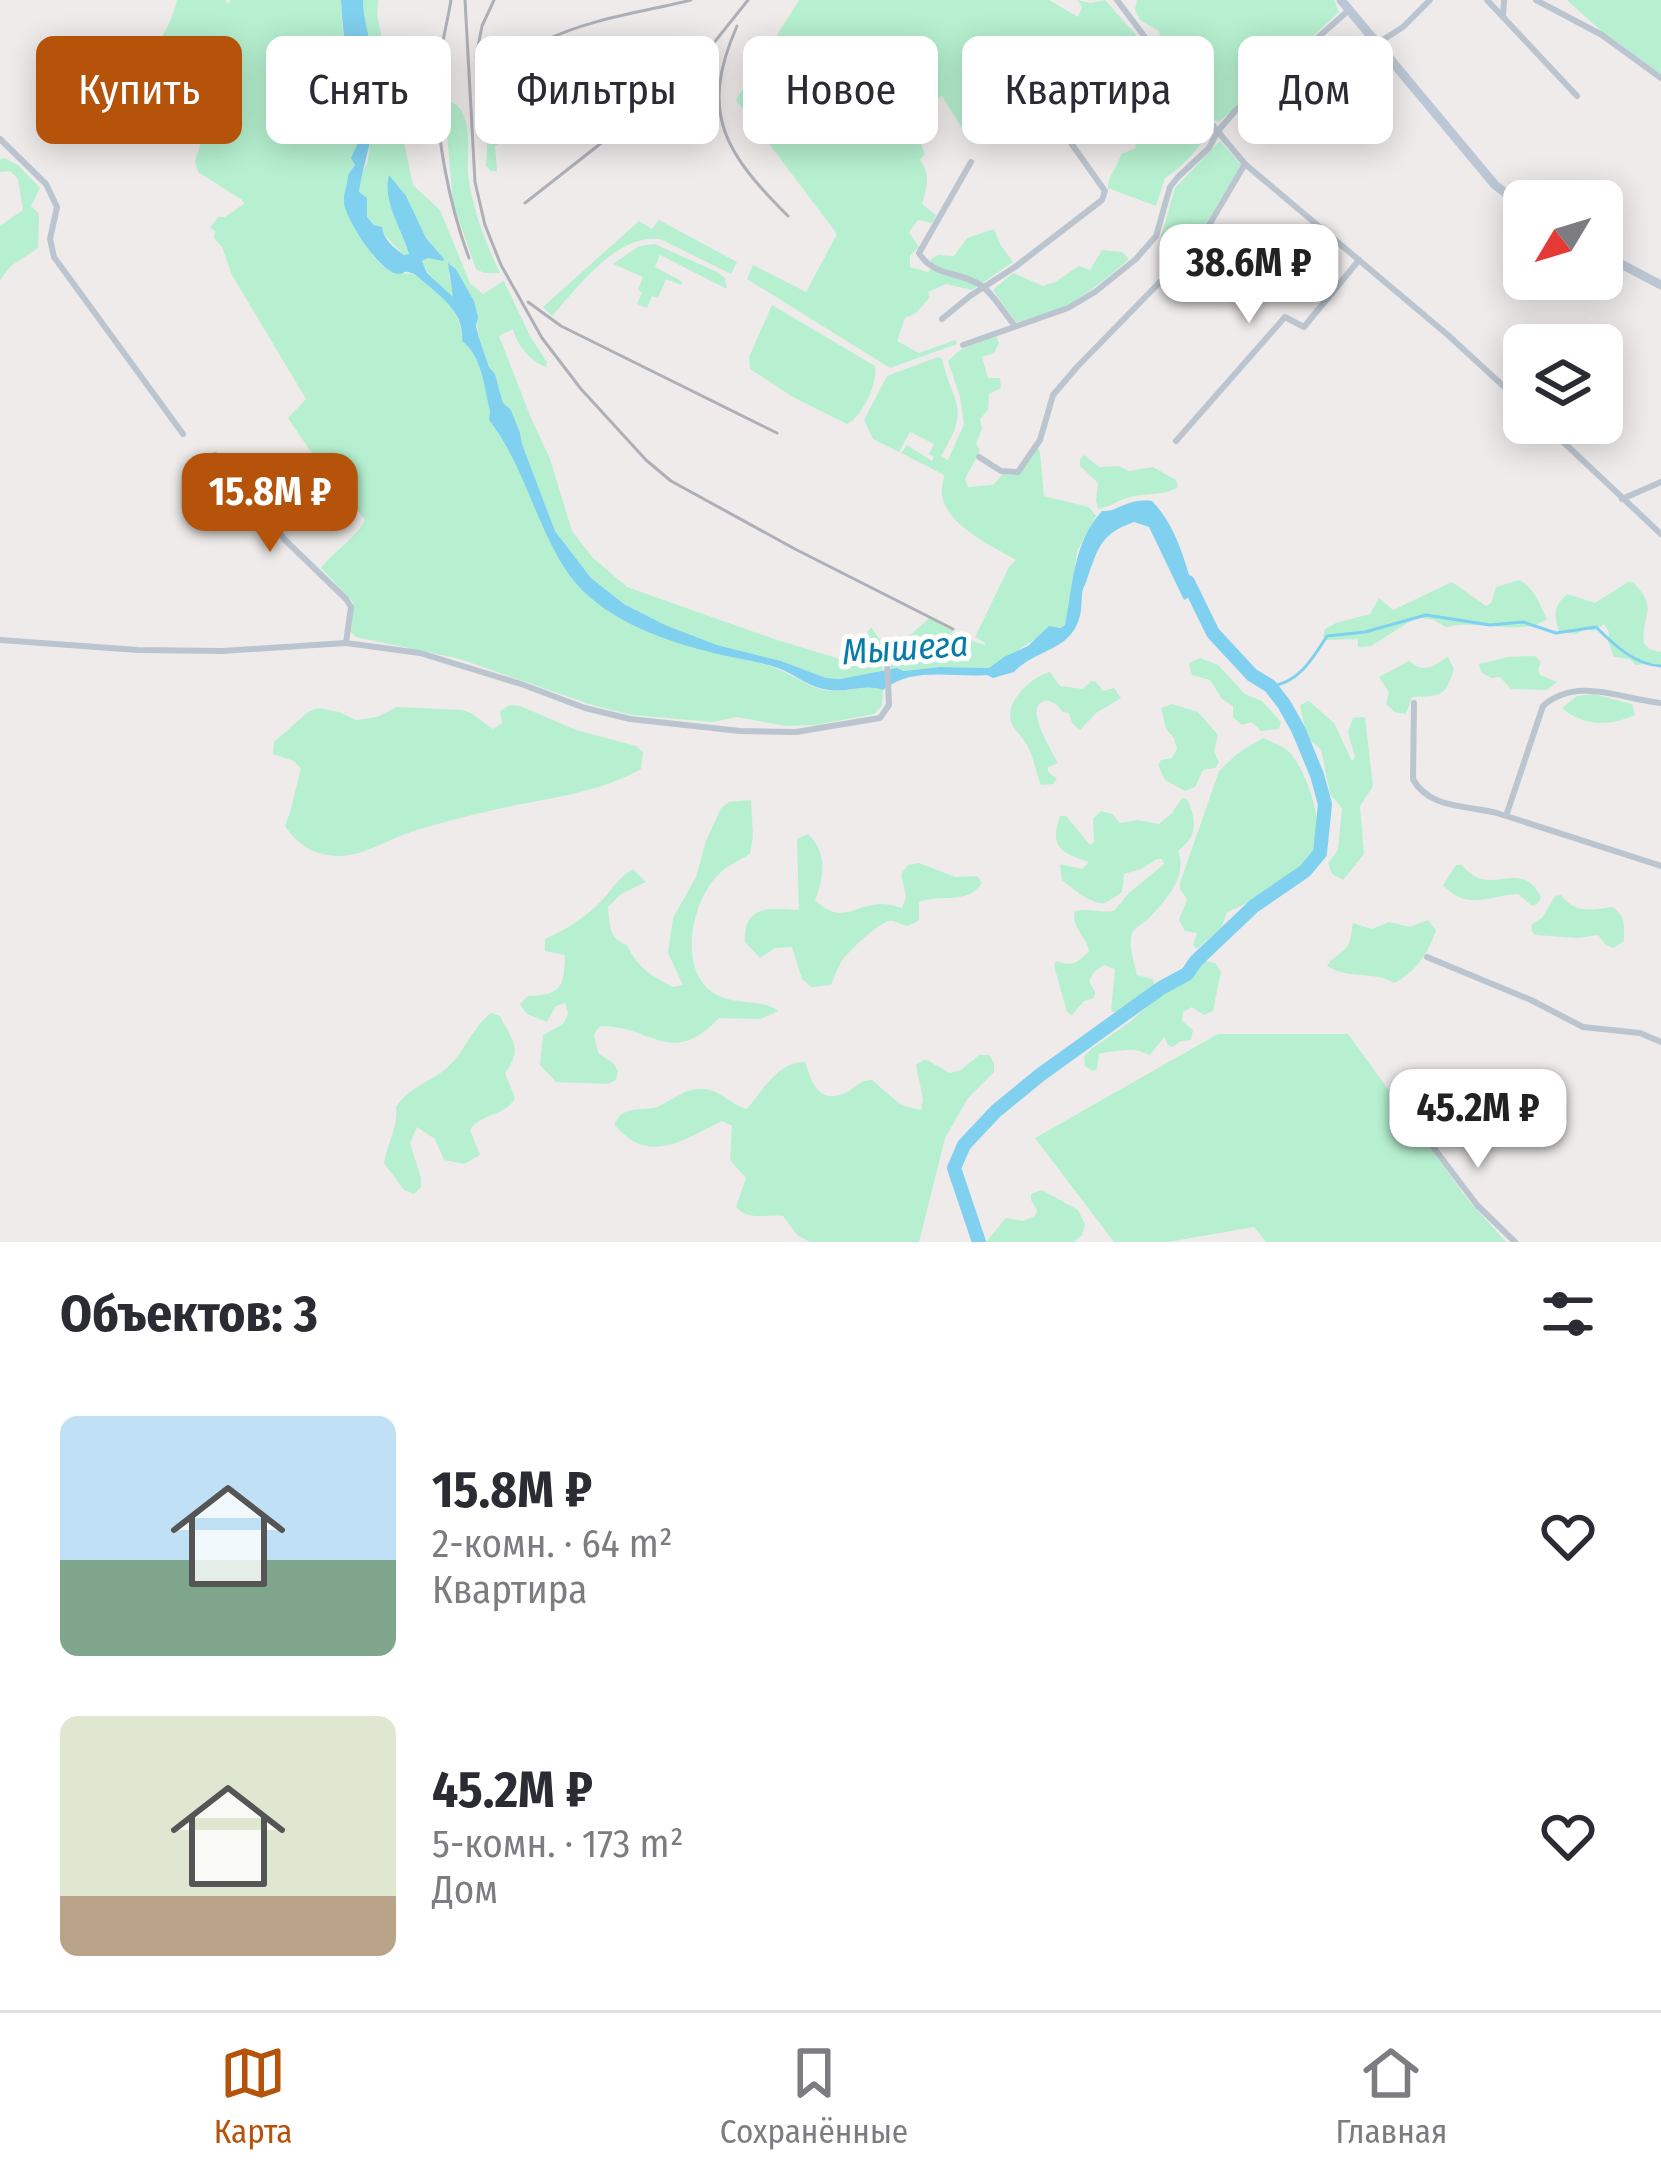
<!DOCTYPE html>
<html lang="ru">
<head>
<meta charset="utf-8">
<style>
  :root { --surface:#fff; --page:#f2f2f3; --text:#2b2b33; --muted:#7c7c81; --line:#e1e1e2; --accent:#b45309 }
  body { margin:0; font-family:"Fira Sans Condensed",sans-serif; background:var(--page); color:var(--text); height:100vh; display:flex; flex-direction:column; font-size:45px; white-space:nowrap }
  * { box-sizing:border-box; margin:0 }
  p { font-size:39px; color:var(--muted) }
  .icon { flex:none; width:66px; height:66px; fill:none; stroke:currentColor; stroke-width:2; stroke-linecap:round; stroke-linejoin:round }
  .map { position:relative; height:1242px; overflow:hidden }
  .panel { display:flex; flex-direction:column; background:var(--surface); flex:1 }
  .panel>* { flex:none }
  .top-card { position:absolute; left:36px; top:36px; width:1590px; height:108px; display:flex; gap:24px }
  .needle { width:78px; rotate:232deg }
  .controls { position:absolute; left:1503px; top:180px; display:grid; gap:24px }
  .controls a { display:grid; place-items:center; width:120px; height:120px; border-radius:18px; background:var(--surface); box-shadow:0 6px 30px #0003; font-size:60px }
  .price { position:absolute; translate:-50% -102px; padding:0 27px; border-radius:24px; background:#fff; color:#222; font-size:39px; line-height:78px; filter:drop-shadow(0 3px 6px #0008) }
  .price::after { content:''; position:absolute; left:50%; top:72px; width:36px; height:27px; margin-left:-18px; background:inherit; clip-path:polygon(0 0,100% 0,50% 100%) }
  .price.active { background:var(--accent); color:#fff }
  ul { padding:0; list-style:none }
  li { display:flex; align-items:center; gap:36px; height:300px; padding:0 60px }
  li span { display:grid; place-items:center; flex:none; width:336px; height:240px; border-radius:18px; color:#555 }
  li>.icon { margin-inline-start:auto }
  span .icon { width:144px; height:144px; fill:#fffc; stroke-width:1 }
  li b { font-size:51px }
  h2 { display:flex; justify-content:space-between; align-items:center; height:144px; padding:0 60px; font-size:51px }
  .chip { padding:0 42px; border-radius:18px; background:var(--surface); box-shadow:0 6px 30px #0003; font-size:42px; line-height:108px }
  .chip.active { background:var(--accent); color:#fff }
  .tabs { display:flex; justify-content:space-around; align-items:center; height:168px; border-top:3px solid var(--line); background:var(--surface); font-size:33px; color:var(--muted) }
  .tabs a { display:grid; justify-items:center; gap:6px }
  .tabs .active { color:var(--accent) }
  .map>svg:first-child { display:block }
  .green { fill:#b6f0d0 }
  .water { fill:#80d0ef }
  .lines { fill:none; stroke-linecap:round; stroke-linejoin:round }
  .stream { stroke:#80d0ef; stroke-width:3 }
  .river { stroke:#80d0ef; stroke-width:14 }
  .minor { stroke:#bbc5cf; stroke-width:6 }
  .secondary { stroke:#bcc7d6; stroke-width:9 }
  .rail { stroke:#adb0b6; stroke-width:3 }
  .labels { text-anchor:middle; stroke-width:10; stroke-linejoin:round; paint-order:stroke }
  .water-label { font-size:36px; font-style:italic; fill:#057caa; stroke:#fff }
</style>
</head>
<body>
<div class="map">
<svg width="1661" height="1242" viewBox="0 0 1661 1242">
  <rect width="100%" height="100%" fill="#efebeb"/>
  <g class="green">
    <path d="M177,0H225L228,4L231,0H341C342,25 343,50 348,74C353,98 360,124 358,148C354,188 332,196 360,236C367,247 378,265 390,271C398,275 408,271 417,276C439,288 464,315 462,341C482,356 484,388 490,411L489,420C524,464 537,526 569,574C596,613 658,637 702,650C725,657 750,659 773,667C793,674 810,690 832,691C847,692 862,686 878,687L883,690L882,706L874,714L816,725L786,726L737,717L713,722L632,715L592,705L460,659L356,637L351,632L353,602L321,568C333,552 359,535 365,520L309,449L288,418L306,399L232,275L222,247L214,238L215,231L210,228L218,217H225L244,204L242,200L198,172L195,161L205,131L200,93L140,62C160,43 170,27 177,0Z"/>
    <path d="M363,0H378L377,15L413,185L440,210L470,283L483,294L504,281L531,338L547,362L546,367C532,363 516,344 513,329L499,336L531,418L550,459L572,531L593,558L627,587L777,640L850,662L871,627L883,644L882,671L840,679L826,678L781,661L717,645L665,625L624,604L591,578L555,531L522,444L520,433L511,410L503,403L495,374L489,367L479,338L474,301L456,269L450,264L449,277L454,295L452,298L428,273L422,262L428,258L444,259L426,238L406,197L390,177V203L409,254L404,255L367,217V199L359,193L361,177L368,161L374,104L385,85C371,71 372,59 369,40C367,25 363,15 363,0Z"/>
    <path d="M799,0H1049L1078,17L1082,7L1077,0L1091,3L1105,0L1146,46L1212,129C1198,149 1185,165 1165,178L1156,206L1108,188C1107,177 1118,167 1121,154L1136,148C1134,136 1128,131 1126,120L1138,122V113L1114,101L1094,83L1066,78L1062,69L1066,64L1076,60L1059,46L1030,82L1026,78L1037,53L1022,47C1016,61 1010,69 1019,82L1026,79V83L991,112L979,142L972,144L942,96L910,118L925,154L920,160C931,174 927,188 922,204L936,215L932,223L918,220L909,232L919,247L910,255V267L928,272L932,268L931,259L938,255L954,256L967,238L994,229L1000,244L1013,262L972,290L946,284L928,292L930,297L916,313L905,318L897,341L919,353L955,340L957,344L890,368L747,279L753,265L806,292L837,234L736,100Z"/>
    <path d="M1137,0H1334L1339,12L1219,122L1213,119C1190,92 1166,66 1159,31L1140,20L1135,9Z"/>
    <path d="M1567,0H1661V74L1599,29Z"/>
    <path d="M514,86L521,93L540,92L530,100L540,113L526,123L516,110L504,120L514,134L495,146L497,171H491L486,166L488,133L502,117V96Z"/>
    <path d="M444,99C454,102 460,106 464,116C471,135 467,154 468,173C472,209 485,241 500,273H484L476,269L453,203Z"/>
    <path d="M1220,141L1241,165L1196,240L1184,235L1161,237L1175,188Z"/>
    <path d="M5,158L19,166L40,188L31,206L39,214L38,248L11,266L0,280V226L23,210L18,179L10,171L0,172V159Z"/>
    <path d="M659,220L737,262L731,274L660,239C616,234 579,286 552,316L543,307L639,221L652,229Z"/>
    <path d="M655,244L717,272L725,278L727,289L660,255L655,267L683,282L681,285L666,279L658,298L652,296L647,308L637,304L642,293L638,290L643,277L613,264L639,246Z"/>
    <path d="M1102,250L1122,252L1129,259C1096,288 1061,316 1016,322L993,290L1013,273L1043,286L1055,282L1079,266L1090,270Z"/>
    <path d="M772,305L875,366C878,384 862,416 847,424L793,397L750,369L749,357Z"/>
    <path d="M996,336L999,343L994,353L982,357L988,378H1000L1001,388L989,394L988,410L980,419L982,429L976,444L980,451L965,479L968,487L993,485L1003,474L1015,475L1037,446L1040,452L1044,496L1089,507L1096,516L1077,551L1068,619L1065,625L1042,635L989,668L940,667L902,671L897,668L891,670V659L902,643L907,647L911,644L907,638L929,618L953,630L951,635L967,644L970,640L985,645V643L975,637L1009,567L1016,560C992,546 946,525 942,495C941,491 944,479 944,475L901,453L907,445L932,461L934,457L929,454L934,444L910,432L899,452L873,439L864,420L887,376L938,357L942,359C954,408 971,406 941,456L948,460L964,424L960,397L948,361L960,350Z"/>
    <path d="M1084,455L1099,467L1118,466L1129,471L1153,467L1176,480L1178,487C1162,497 1145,492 1127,498C1117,501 1109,507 1098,509L1096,500L1098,483L1080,466V459Z"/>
    <path d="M1519,580C1534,587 1540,605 1547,619C1523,637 1477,619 1446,627L1434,620L1417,617L1371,646L1358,647V639L1326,640L1323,637L1325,629L1336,623L1370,614L1379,598L1393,610L1452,582L1486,606L1491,603L1496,587Z"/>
    <path d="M1628,582H1633C1660,611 1641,613 1644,643L1649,649L1661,652V667L1654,663L1636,665L1630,659L1614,657L1608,641L1609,632L1604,624L1594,631L1585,629L1577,634L1559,632C1554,614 1553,607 1567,594L1595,603Z"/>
    <path d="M1535,656L1541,662L1538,670L1540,675L1557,682L1547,690L1511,689L1500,677L1491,678L1481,672L1479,664L1508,657Z"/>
    <path d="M1448,657L1454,669C1445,698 1440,696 1412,697L1406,714L1395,712L1386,704L1389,692L1379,677L1409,661C1426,674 1431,667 1448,657Z"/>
    <path d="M1200,658L1218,665L1245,694L1262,701L1281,722L1279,729L1261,731L1252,722L1242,725L1233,717V706L1222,699L1210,680L1192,675L1189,663Z"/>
    <path d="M1050,672L1060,686L1083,689L1091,681L1096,682L1103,691L1114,688L1121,698L1096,713L1080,730L1072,723L1069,713L1063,712L1056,704L1046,700C1043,702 1039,703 1038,706C1031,718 1052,751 1058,763L1048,767V772L1057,779L1053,784L1041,785C1036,773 1034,759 1028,747C1024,739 1015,731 1011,722C1004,702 1032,676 1050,672Z"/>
    <path d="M1593,694L1632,704L1635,715C1610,726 1584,727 1562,708L1577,696Z"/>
    <path d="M1309,701L1334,723L1352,761L1355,757L1348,732L1353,718L1365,717L1373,786L1360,806L1364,854L1343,880L1332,874L1328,863L1338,850L1342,808L1330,794L1321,749L1307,738L1300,705Z"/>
    <path d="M1172,704L1198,712L1218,735L1214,752L1219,762L1215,768L1203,770L1195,787L1185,791L1165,780L1158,765L1161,760L1172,758L1177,749L1174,738L1166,729L1161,708Z"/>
    <path d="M510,705L520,706L576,730L636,746L643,752L641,769C596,794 547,798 498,809C471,815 443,822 417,830C391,837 366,856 338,856C313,855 298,845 285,826C293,807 295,789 301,769L294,761L273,754L274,742L308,712L318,708L339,712L356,720L377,717L397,707L462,710L471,713L493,729L502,723L500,711Z"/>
    <path d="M1263,738C1272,742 1282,746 1288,751C1307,769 1328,832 1312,855C1298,874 1249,905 1227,912L1221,928L1197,949L1193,945L1197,933L1185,931L1179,920L1187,899L1180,889V883L1219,771L1238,753Z"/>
    <path d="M1182,798L1187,799C1197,821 1198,836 1178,851C1188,876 1166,900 1150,917C1143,925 1133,926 1131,938C1129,949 1135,964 1137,975L1153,979L1154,986L1123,1015L1111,1011L1115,969L1104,965L1094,972L1089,981L1095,992L1094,998L1084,1001L1072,1015L1067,1012L1054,966L1056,961C1072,967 1078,963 1089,951C1087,936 1070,927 1075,911C1088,908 1100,913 1114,911L1129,893L1164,864L1162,859H1157L1141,869L1124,874L1122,892C1119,894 1108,902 1105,903C1091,905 1072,888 1062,880L1060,864L1082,869L1089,862C1061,853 1049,847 1060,816H1066L1090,845L1094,842L1093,819L1101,811L1112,814L1120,823L1137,820L1159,824L1172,813Z"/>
    <path d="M751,800L753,836L750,854C740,860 726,866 718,875C691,902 677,971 715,994C735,1006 762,998 778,1011L760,1019L719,1018C671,1069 651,1025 600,1026L594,1034L598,1053L613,1063L618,1071L616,1080L608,1084L556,1082L540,1065L543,1035L563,1024L568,1014L565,1003L556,1006L547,1022L527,1014L520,1004L528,996C562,995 564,987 565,955L545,951V939C567,929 588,916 604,898C614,887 620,876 633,869L646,882L621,894L608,907C610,924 608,939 627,945C638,968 651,976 673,987L683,985L668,953L673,918L696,877L706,841L721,808L729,802Z"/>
    <path d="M808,834C828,853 824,877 815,900C843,926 852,905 881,904C888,904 895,906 902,908L906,897L901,874L908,865L919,863L955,877L977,876L982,883C966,906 941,893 919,902V920C903,931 906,923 891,921C881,920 851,949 844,958C838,965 835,976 831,985L811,987L802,979L792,947L775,948L760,958L745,942C743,903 772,909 799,910L797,839Z"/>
    <path d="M1456,865H1462C1490,901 1519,855 1541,897L1538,903L1532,906L1518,894C1489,895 1468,912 1443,885Z"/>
    <path d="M1561,895C1575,914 1593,910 1612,907C1626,915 1624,927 1624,941L1613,948L1606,945L1598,935L1579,938L1535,935L1531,930L1532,924L1542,918L1555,896Z"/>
    <path d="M1428,920L1436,930C1429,952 1415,973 1394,983C1378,971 1349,980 1327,966C1332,957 1343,954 1348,945C1352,938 1351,930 1353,923L1372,929L1389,922L1410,927Z"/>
    <path d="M1206,961L1215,963L1221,971L1213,1011L1204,1015L1192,1007L1183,1012L1182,1021L1193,1030L1191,1040L1181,1041L1173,1047L1168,1045L1164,1037L1150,1055C1145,1054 1141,1051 1136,1050C1130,1049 1105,1052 1099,1054L1097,1069L1092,1071L1085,1066L1084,1057L1091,1049L1130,1022L1161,994L1182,982Z"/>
    <path d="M491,1013L500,1016C513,1042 523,1048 505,1073L515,1098C506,1116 481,1113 470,1130L480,1155L464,1164L444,1160L435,1139L417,1127L410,1143L421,1178V1187L414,1194L404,1190L384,1163C387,1144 399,1125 396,1107C408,1087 432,1082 449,1066C465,1050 473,1027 491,1013Z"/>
    <path d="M1218,1034H1348L1468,1200L1506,1242H1266L1254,1227L1168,1242H1114L1035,1138Z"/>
    <path d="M979,1055H989L994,1063V1072L968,1098L945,1138L919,1242H810L797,1235L783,1216C765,1214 749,1221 736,1207L746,1178L730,1160L732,1126L722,1121C685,1139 648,1167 614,1124C619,1117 620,1114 628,1111C637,1108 648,1110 657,1107C672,1101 686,1087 703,1089C722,1090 730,1105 747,1109C762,1091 779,1061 805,1062C812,1082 818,1105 845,1093C857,1087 858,1081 872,1080L901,1105L921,1110L923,1099L916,1065L925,1059L950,1073L961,1070Z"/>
    <path d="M1042,1190L1078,1210L1085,1224L1082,1235L1074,1242H986L1006,1218L1023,1221L1035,1216L1037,1210L1031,1200V1194Z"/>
  </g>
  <path class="water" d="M341,0H363C363,15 367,25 369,40C371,50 369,59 373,69C378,81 385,82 386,95L374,104C375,135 363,163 359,192L367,198V217L374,225L382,227C383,239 394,248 404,255L409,254C402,229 382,201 389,175L406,196L426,238L444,259L443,261L428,258L422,261L427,273L453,297L448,263L456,269L474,301L478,317L476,326L479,338L489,367L495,374L503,403L511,410L520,433L522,444L555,531L591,578L624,604L665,625L717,645L781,661L826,678L840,679L897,668L903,671L940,667L989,668L1004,657L1028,646L1049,626L1060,628L1065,625C1073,586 1073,542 1102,511C1119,512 1126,498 1152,501C1177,527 1184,560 1195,593L1184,600L1149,527L1134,522C1101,534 1099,546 1088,576C1086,584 1083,587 1082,594C1081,608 1082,617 1074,630C1061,651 1033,652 1014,672L993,678L987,675C951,678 914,666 883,690C865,683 848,693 829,690C810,688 796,675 778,668C755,660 730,658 706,651C659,639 600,617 570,576C536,528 525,466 489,420L490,411C484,387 482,356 462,341C464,315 447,302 429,286C427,285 415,274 414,274C400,268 408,276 394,273C378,268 346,220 344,203C343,194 348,185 348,175L355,165L351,158L358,143L355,138C353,92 343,47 341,0Z"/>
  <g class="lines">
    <path class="stream" d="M1270,686C1298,684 1313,658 1327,636L1365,632L1426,615L1490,625L1523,622L1556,633L1596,627C1614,645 1635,665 1661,666"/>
    <path class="river" d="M979,1242L954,1168L964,1145L996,1111L1040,1075L1161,988L1187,974L1196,961L1254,906L1305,871L1320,853L1325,804L1317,775L1298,729L1284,704L1270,686L1252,675L1213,633L1188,582"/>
    <g class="minor">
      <path d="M1117,0L1199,109L1245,164L1449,336L1524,405"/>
      <path d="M1487,0L1577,96"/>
      <path d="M1536,0L1602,35L1661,78"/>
      <path d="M1503,17L1504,0"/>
      <path d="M1378,43L1403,27L1430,0"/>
      <path d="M0,139L46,184L57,207L50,239L54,257L183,434"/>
      <path d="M971,162L919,253C933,277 961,271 982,286C995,296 1004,313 1015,326"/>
      <path d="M942,319L970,296L1015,267L1102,200L1105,191L1027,81"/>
      <path d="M963,345L1068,308L1095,292L1136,259L1156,236L1170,187L1178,177L1209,148L1218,131L1235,111L1350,9"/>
      <path d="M1543,423L1661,534"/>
      <path d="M1176,441L1285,317L1304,327L1359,260"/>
      <path d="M215,455L270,519L284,539L346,599L351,607L346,643"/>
      <path d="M979,457L1001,471L1018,472L1040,440L1053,395L1077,367L1199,242L1245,164"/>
      <path d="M1622,499L1661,482"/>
      <path d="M0,640L138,650L222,651L346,643L420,653L521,684L585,708L630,719L740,731L796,732L880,718L889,705L887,661"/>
      <path d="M1414,703L1413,779C1429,810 1471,805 1500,814L1661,866"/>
      <path d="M1506,816L1543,706C1577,676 1621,699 1661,703"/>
      <path d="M1427,957L1531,1000L1583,1027L1640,1033L1661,1042"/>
      <path d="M1415,1123L1477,1205L1515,1242"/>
    </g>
    <g class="secondary">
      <path d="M1341,0L1495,185L1524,207"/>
      <path d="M1602,254L1661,285"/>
    </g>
    <g class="rail">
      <path d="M451,0C447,25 440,49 438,74C433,128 450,207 469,258"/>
      <path d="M465,0L475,182L485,225L501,265L542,338L581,389L646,460L671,481L795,549L953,629"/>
      <path d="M737,26C698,114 726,154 788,216"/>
      <path d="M476,57L482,26L494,0"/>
      <path d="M477,123C494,28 616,19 691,0"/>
      <path d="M525,203L670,89L701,59L748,0"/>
      <path d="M528,302L561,326L777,433"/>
    </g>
  </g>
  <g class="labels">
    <g class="water-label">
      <text transform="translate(905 647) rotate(-4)" y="13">Мышега</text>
    </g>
  </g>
</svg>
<div class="controls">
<a><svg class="needle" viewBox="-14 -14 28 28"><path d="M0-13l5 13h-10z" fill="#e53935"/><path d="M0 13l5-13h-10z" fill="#7c7c81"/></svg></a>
<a><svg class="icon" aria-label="layers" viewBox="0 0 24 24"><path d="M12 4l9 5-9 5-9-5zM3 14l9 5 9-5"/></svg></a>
</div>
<b class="price" style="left:1249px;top:326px">38.6M ₽</b>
<b class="price active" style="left:270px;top:555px">15.8M ₽</b>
<b class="price" style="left:1478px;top:1171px">45.2M ₽</b>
<div class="top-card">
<a class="chip active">Купить</a>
<a class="chip">Снять</a>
<a class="chip">Фильтры</a>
<a class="chip">Новое</a>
<a class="chip">Квартира</a>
<a class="chip">Дом</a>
</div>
</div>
<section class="panel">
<h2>Объектов: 3<svg class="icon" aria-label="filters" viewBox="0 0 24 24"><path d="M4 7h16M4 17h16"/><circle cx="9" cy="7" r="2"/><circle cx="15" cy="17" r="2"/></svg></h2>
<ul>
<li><span style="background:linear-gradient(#bfe0f5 60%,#7fa58c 0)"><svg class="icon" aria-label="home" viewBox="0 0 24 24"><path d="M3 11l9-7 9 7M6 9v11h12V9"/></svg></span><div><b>15.8M ₽</b><p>2-комн. · 64 m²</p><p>Квартира</p></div><svg class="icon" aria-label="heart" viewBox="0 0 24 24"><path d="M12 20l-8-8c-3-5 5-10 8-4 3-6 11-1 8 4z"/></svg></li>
<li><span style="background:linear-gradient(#dfe7d0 75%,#b9a48a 0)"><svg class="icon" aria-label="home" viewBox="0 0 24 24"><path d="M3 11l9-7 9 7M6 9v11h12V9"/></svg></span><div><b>45.2M ₽</b><p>5-комн. · 173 m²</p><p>Дом</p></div><svg class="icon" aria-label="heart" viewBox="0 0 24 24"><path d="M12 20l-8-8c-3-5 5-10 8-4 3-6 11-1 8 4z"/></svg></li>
</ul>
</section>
<nav class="tabs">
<a class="active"><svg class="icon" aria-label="map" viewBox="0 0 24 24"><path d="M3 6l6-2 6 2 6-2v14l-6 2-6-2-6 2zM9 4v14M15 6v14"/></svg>Карта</a>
<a><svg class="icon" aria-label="saved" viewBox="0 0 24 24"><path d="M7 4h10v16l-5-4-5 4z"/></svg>Сохранённые</a>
<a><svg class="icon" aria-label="home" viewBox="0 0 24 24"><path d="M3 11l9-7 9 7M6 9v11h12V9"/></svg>Главная</a>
</nav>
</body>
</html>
